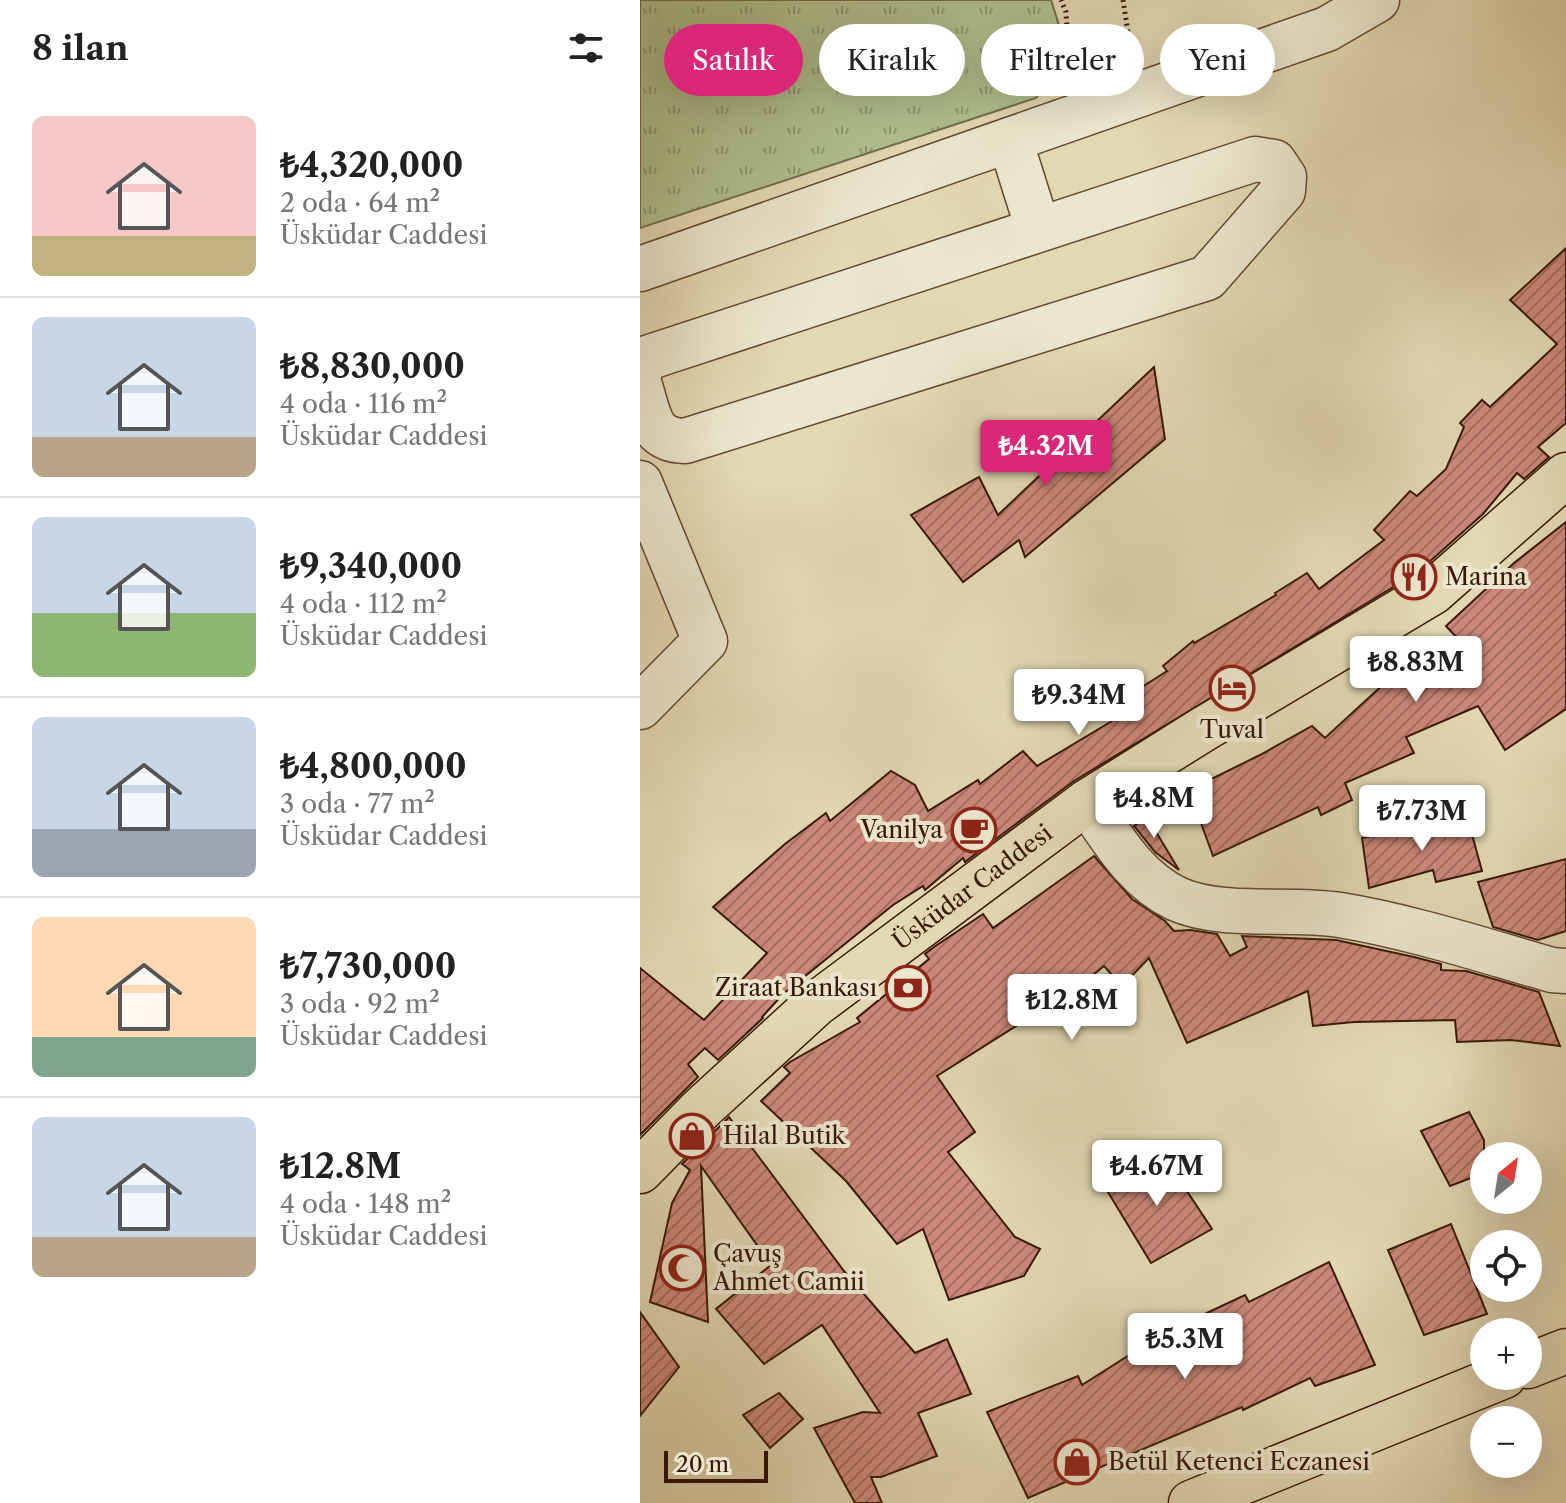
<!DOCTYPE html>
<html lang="tr">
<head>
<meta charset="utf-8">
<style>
  :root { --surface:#fff; --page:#f6f6f6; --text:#222; --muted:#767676; --line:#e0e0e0; --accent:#db2777 }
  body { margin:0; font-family:"Libre Caslon Text",serif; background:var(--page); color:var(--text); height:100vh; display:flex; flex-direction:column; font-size:30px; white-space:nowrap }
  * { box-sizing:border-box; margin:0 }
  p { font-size:26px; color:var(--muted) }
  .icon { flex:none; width:44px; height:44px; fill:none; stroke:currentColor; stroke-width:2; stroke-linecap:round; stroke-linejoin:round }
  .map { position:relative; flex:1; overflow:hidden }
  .drawer { display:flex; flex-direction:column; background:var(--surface); width:640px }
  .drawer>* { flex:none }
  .banner { position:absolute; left:24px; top:24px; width:760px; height:72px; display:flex; gap:16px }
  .needle { width:52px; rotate:30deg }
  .controls { position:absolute; left:830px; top:1142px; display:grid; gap:16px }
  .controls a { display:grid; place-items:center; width:72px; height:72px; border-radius:50%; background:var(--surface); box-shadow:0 8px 32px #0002; font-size:40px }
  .scale { position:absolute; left:24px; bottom:20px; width:104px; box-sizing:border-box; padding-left:8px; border:4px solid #391906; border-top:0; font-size:22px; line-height:28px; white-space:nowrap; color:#391906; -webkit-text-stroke:6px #ece6ce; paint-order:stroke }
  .price { position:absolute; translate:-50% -68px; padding:0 18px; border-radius:8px; background:#fff; color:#222; font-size:26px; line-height:52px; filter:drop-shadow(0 2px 4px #0008) }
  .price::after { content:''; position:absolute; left:50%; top:48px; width:24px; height:18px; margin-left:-12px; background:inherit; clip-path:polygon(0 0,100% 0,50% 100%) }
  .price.on { background:var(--accent); color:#fff }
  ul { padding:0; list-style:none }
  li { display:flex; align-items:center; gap:24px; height:200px; padding:0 32px }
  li+li { border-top:2px solid var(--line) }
  li span { display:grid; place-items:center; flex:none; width:224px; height:160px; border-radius:12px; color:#555 }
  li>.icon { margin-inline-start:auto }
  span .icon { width:96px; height:96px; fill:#fffc; stroke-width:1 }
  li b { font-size:34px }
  h2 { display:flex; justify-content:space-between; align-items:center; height:96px; padding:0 32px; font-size:34px }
  .tag { padding:0 28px; border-radius:36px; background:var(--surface); box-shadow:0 8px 32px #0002; font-size:28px; line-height:72px }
  .tag.on { background:var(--accent); color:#fff }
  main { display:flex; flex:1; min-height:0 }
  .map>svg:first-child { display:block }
  .grass { fill:url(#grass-tufts); stroke:#746c4a; stroke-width:2 }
  .building { fill:url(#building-hatch); stroke:#391906; stroke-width:2 }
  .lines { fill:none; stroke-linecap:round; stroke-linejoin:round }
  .minor-casing { stroke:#634931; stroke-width:47 }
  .major-casing { stroke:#391906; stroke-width:47 }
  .path { stroke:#391906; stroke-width:5; stroke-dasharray:2 4; stroke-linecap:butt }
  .minor { stroke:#ece6ce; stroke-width:44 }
  .major { stroke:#e2d8b3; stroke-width:44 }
  .labels { text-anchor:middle; stroke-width:8; stroke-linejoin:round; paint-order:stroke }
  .poi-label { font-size:24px; fill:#391906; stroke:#ece6ce; text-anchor:start }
  .street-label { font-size:24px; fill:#391906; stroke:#ece6ce }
</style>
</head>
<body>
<main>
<section class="drawer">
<h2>8 ilan<svg class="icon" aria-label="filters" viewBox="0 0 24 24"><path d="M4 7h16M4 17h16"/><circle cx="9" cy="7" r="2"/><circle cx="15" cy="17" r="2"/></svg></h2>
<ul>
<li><span style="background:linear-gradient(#f6c9c9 75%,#c2b280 0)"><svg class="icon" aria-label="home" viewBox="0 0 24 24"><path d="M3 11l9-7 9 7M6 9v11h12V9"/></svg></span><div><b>₺4,320,000</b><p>2 oda · 64 m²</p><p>Üsküdar Caddesi</p></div></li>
<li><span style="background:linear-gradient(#c9d6e8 75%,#b9a48a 0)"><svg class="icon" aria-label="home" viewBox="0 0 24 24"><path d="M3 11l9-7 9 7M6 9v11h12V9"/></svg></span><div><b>₺8,830,000</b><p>4 oda · 116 m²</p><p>Üsküdar Caddesi</p></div></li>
<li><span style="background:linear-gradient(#c9d6e8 60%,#8fb573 0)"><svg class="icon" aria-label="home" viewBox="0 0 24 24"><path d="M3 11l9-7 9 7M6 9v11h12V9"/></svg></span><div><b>₺9,340,000</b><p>4 oda · 112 m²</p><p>Üsküdar Caddesi</p></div></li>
<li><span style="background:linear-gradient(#c9d6e8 70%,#9aa5b1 0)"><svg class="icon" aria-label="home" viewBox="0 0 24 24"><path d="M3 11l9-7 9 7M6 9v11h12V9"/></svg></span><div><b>₺4,800,000</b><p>3 oda · 77 m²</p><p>Üsküdar Caddesi</p></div></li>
<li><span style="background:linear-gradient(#ffd9b3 75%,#7fa58c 0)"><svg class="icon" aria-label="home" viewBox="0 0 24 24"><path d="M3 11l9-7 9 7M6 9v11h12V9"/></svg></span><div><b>₺7,730,000</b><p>3 oda · 92 m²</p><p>Üsküdar Caddesi</p></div></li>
<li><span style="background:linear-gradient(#c9d6e8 75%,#b9a48a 0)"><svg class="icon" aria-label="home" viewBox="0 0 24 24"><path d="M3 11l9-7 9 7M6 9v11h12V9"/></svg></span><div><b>₺12.8M</b><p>4 oda · 148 m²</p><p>Üsküdar Caddesi</p></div></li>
</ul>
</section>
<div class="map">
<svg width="926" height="1503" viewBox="0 0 926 1503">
  <defs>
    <pattern id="grass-tufts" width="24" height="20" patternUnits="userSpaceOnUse" patternTransform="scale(2)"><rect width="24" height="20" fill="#afbf8f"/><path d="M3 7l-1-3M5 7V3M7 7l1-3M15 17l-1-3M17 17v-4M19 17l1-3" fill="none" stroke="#8f9a73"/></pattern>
    <pattern id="building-hatch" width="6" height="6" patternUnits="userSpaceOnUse" patternTransform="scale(2)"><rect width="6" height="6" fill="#cb8879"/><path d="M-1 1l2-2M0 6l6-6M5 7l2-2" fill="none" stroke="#a66e61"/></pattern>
  </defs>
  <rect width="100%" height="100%" fill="#e2d8b3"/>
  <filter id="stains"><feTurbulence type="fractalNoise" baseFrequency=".0025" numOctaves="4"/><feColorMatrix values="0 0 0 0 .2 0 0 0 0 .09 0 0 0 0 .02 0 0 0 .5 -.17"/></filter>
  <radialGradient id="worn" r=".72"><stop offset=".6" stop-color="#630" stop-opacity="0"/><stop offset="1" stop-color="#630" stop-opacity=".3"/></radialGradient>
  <path class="grass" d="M0,0H411L429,57L396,98L0,228Z"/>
  <g class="building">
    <path d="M926,248V423L898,447L909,457L884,479L877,473L843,514L778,572L434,781L325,862L323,858L285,890L283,886L253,905L143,994L122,1017L123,1018L78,1060L65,1048L48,1064L58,1077L0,1135V968L64,1020L127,953L73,907L145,844L186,813L190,821L251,771L275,785L288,811L338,780L340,784L383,751L397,766L472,721L466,710L527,671L523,666L553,641L554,643L636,595L635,593L667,573L679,589L744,540L734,530L770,491L777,496L806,469L824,427L820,423L842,400L850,407L917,344L870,300Z"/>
    <path d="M514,367L525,439L385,557L379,540L323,582L271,515L339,477L358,515Z"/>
    <path d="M926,522V709L865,750L838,706L766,737L774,753L705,783L712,800L681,815L678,807L573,856L549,790L620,755L672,726L685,738L748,680L819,640L806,626L874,563Z"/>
    <path d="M827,816L842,871L796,882L793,870L729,888L722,838Z"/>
    <path d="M507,817L539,870L515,852L494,826Z"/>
    <path d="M454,856L492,899L525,921L534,931L550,930L577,934L590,956L607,947L602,936L696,940L774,957L801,964V970L826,971L899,992L920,1046L871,1040L817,1042L815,1020L714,1022L673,1026L668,991L547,1043L509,958L482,986L464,966L406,1013L403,1009L297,1076L335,1132L308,1152L375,1237L400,1249L384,1276L309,1300L283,1229L257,1244L206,1181L121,1101L150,1073L144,1067L150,1062L220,1022L217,1018L289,959L285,954L294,947L343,914L353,928Z"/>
    <path d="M926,859V931L898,940L853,927L838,882Z"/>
    <path d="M829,1112L844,1140V1173L810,1186L781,1131Z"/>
    <path d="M89,1117L204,1271L275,1353L307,1339L331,1394L278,1413L297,1456L241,1477H231L242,1503H215L174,1428L223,1412L240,1413L182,1325L124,1364L76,1309L131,1265L61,1166L68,1322L10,1302L32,1203L50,1170L42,1164Z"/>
    <path d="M523,1155L572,1229L511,1263L463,1184Z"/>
    <path d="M811,1224L847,1314L784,1335L748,1250Z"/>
    <path d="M689,1262L735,1365L675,1386L670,1378L603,1410L602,1407L388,1498L347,1412L438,1376L442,1385L524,1333L605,1295L609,1302Z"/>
    <path d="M0,1312L39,1367L0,1416Z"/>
    <path d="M139,1393L163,1419L130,1448L103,1415Z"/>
  </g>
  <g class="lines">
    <g class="minor-casing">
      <g id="minor">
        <path d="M370,140L398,229"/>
        <path d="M0,269L687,29L737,0"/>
        <path d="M0,370L7,358L615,159L634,162L644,177L643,191L567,278L45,441C9,440 9,414 0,386"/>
        <path d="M0,483L65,641L0,707"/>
        <path d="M447,802C473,839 495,879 537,899C582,919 651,907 700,915C772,927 842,950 912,970L926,971"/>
      </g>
    </g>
    <g class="major-casing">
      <g id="major">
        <path id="s1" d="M0,1171L61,1109L176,1004L447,802L562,730L793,592L926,475"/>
        <path d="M888,1366L926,1351"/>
        <path d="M551,1503L864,1376"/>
      </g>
    </g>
    <g class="path">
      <path d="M483,0L492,58"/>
      <path d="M408,83L429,57L426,12L421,0"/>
    </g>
    <use href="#minor" class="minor"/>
    <use href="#major" class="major"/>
  </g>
  <defs>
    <g id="restaurant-ring" transform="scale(2.3)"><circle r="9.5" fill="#ece6ce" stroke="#8f2418" stroke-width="1.5"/><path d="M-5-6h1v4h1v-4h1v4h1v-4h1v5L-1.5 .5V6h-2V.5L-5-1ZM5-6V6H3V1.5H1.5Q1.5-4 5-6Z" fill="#8f2418"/></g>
    <g id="hotel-ring" transform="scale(2.3)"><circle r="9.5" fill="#ece6ce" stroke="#8f2418" stroke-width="1.5"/><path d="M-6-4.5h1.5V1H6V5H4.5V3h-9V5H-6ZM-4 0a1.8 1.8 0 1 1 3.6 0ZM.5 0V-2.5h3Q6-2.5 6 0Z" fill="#8f2418"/></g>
    <g id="cafe-ring" transform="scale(2.3)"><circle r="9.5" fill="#ece6ce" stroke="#8f2418" stroke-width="1.5"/><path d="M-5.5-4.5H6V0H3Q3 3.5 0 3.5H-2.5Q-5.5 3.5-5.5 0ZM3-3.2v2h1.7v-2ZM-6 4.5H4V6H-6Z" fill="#8f2418"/></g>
    <g id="bank-ring" transform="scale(2.3)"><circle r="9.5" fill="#ece6ce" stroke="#8f2418" stroke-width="1.5"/><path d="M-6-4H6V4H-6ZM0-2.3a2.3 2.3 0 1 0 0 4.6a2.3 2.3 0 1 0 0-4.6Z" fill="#8f2418"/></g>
    <g id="shop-ring" transform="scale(2.3)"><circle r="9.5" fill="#ece6ce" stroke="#8f2418" stroke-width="1.5"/><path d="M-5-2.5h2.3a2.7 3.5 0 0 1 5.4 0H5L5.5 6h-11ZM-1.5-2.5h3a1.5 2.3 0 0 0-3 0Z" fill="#8f2418"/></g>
    <g id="mosque-ring" transform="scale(2.3)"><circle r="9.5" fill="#ece6ce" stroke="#8f2418" stroke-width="1.5"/><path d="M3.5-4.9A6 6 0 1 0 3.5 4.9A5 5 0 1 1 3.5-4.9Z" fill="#8f2418"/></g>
  </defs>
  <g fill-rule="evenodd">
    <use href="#restaurant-ring" x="774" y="577"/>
    <use href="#hotel-ring" x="592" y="688"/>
    <use href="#cafe-ring" x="334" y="830"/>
    <use href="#bank-ring" x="268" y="988"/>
    <use href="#shop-ring" x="52" y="1136"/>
    <use href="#mosque-ring" x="42" y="1268"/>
    <use href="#shop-ring" x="437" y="1462"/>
  </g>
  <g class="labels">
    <g class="poi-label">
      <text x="805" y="585">Marina</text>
      <text x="592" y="738" text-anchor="middle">Tuval</text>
      <text x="303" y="838" text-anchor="end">Vanilya</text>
      <text x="237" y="996" text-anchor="end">Ziraat Bankası</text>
      <text x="83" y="1144">Hilal Butik</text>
      <text x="73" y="1262">Çavuş<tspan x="73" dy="28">Ahmet Camii</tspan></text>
      <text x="468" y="1470">Betül Ketenci Eczanesi</text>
    </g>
    <g class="street-label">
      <text dy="8" stroke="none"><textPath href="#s1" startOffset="438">Üsküdar Caddesi</textPath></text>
    </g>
  </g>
  <rect width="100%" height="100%" filter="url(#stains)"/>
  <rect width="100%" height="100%" fill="url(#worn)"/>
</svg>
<div class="controls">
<a><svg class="needle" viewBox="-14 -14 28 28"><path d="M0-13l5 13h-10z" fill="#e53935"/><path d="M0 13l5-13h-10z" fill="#767676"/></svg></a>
<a><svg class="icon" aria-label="locate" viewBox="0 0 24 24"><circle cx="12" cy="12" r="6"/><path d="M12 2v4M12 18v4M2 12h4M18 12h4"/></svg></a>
<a>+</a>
<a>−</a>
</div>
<div class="scale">20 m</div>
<b class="price on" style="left:406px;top:488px">₺4.32M</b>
<b class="price" style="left:776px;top:704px">₺8.83M</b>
<b class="price" style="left:439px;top:737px">₺9.34M</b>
<b class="price" style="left:514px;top:840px">₺4.8M</b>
<b class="price" style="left:782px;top:853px">₺7.73M</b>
<b class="price" style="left:432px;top:1042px">₺12.8M</b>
<b class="price" style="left:517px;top:1208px">₺4.67M</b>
<b class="price" style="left:545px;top:1381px">₺5.3M</b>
<div class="banner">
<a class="tag on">Satılık</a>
<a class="tag">Kiralık</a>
<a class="tag">Filtreler</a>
<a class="tag">Yeni</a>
</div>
</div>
</main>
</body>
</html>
